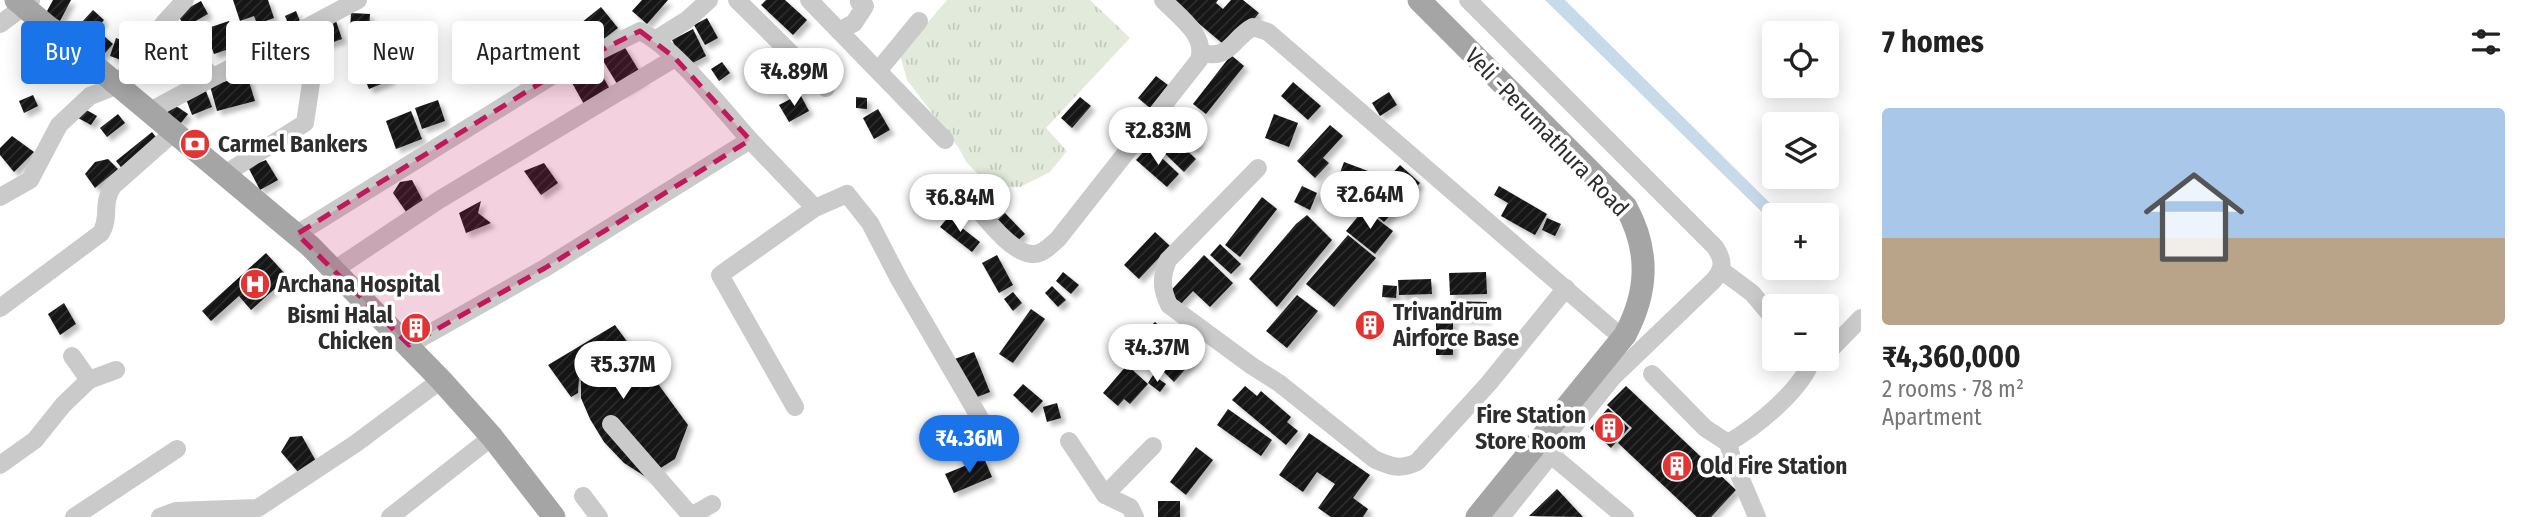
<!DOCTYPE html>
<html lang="en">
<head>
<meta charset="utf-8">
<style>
  :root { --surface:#fff; --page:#f6f6f6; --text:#222; --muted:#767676; --accent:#1a73e8 }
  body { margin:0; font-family:"Fira Sans Condensed",sans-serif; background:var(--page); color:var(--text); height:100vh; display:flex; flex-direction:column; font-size:26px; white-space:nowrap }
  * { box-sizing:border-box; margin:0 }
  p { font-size:23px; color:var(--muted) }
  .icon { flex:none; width:38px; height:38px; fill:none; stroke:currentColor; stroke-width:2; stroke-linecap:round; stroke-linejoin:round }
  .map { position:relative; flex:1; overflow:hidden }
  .details { display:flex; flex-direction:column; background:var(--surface); width:665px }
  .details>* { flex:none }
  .top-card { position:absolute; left:21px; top:21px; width:665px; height:63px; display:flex; gap:14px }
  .buttons { position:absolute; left:1762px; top:21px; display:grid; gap:14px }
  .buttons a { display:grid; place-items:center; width:77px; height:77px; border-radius:7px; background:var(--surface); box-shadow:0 4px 18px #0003; font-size:35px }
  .price { position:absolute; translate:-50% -60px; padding:0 16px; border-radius:24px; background:#fff; color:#222; font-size:23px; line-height:46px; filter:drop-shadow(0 2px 4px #0008) }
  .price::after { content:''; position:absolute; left:50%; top:42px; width:21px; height:16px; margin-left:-10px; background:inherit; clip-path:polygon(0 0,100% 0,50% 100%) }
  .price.selected { background:var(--accent); color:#fff }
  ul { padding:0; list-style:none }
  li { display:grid; align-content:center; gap:14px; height:371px; padding:0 21px }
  li span { display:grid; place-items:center; height:217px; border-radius:7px; color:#555 }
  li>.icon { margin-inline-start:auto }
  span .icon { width:126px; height:126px; fill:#fffc; stroke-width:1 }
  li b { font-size:30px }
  h2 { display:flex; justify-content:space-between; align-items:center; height:84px; padding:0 21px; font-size:30px }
  .tag { padding:0 24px; border-radius:7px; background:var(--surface); box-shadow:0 4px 18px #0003; font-size:24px; line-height:63px }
  .tag.selected { background:var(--accent); color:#fff }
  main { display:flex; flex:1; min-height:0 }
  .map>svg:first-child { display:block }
  .grass { fill:url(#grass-tufts) }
  .water { fill:#c7daea }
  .building { fill:url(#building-hatch); filter:url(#shadow) }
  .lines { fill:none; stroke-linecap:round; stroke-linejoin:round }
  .minor { stroke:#cacaca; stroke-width:18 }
  .major { stroke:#a5a5a5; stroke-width:23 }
  .marked { fill:#c2185b; fill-opacity:0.2; stroke:#c2185b; stroke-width:5; stroke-dasharray:14 9; stroke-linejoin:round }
  .labels { text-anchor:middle; stroke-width:7; stroke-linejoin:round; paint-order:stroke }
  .street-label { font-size:23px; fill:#2d2d2d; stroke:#fff }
  .poi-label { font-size:23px; font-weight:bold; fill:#2d2d2d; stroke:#fff; text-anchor:start }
</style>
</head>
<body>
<main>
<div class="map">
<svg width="1861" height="517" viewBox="0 0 1861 517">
  <defs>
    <pattern id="grass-tufts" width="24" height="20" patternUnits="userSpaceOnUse" patternTransform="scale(1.75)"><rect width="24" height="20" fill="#e2ebdb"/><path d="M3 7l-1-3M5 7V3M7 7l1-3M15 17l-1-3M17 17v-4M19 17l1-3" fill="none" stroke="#c2cabc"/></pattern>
    <pattern id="building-hatch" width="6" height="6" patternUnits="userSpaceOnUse" patternTransform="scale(1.75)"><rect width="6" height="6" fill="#141414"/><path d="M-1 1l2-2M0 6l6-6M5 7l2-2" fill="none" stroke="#2e2e2e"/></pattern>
    <filter id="shadow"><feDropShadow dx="4.5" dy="4.5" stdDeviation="2" flood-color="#0004"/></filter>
  </defs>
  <rect width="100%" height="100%" fill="#fff"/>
  <path class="grass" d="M947,0H1090L1130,38L1046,128L1067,151L1050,172L1020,187L990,186L967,163L958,147L907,80L900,55Z"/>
  <path class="water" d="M1545,0H1565L1782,215H1774V224Z"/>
  <g class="building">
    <path d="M53,0H71L60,21L46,13Z"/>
    <path d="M233,0H268L274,18L257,24L254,16L240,21Z"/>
    <path d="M642,0H668L647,24L632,11Z"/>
    <path d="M766,0H785L807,20L793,35L761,5Z"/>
    <path d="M1171,0H1218L1216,3L1223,9L1231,0H1243L1259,13L1229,49Z"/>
    <path d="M201,1L208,14L185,27L177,14Z"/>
    <path d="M601,7L618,28L597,44L581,23Z"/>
    <path d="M93,10L104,20L96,29L113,44L99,60L71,34Z"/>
    <path d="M296,11L300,21L289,26L285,16Z"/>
    <path d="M351,13L370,14L369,32L350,31Z"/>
    <path d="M335,18L342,39L314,49L307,28Z"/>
    <path d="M707,18L718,38L705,45L694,25Z"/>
    <path d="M229,21L238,46L214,54L205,29Z"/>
    <path d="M488,26L497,37L477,52L469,41Z"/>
    <path d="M543,26L561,50L545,62L527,38Z"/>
    <path d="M693,29L706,56L685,67L672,40Z"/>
    <path d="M303,36L311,55L291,64L283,45Z"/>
    <path d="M116,38L130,43L124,61L110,56Z"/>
    <path d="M524,39L543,64L530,74L511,49Z"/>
    <path d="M624,46L644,79L622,92L602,59Z"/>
    <path d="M1231,55L1244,66L1206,114L1193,104Z"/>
    <path d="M826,59L836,65L830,75L819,69Z"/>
    <path d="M384,61L391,80L369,89L361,70Z"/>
    <path d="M594,61L611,91L585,106L571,81L584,74L581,69Z"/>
    <path d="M722,62L730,73L719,81L711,69Z"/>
    <path d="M247,75L255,101L217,111L210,86Z"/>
    <path d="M1156,76L1168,85L1150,108L1138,98Z"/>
    <path d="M1293,82L1321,106L1308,120L1281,96Z"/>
    <path d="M206,91L212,107L192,115L186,99Z"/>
    <path d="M1389,92L1397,105L1380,116L1372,103Z"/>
    <path d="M800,94L809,111L789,122L779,105Z"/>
    <path d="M33,95L38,106L24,113L19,101Z"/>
    <path d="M856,97L867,98V109L856,108Z"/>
    <path d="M1080,97L1091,106L1072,128L1061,118Z"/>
    <path d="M438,100L445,121L422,129L415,108Z"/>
    <path d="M173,104L188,114L181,123L167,113Z"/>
    <path d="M83,108L97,116L91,125L78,118Z"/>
    <path d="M878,109L890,130L874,139L863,118Z"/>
    <path d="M411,111L422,139L396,149L386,121Z"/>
    <path d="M118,114L125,123L107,137L100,128Z"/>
    <path d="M1274,114L1298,123L1289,147L1265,138Z"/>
    <path d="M1179,125L1200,141L1194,150L1173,134Z"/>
    <path d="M1330,125L1343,136L1323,158L1329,163L1315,178L1297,161Z"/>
    <path d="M1165,130L1196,159L1184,172L1153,142Z"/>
    <path d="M152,132L159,141L124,171L116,161Z"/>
    <path d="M12,136L34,152L14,172L0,155V148Z"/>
    <path d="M1149,146L1179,174L1167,187L1136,160Z"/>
    <path d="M108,159L118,169L95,188L85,174L95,162Z"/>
    <path d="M266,160L278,180L260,190L248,167Z"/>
    <path d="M1344,162L1368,171L1353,208L1330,199Z"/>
    <path d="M544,163L558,183L541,195L524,171Z"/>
    <path d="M1400,165L1420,183L1384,222L1364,204Z"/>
    <path d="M412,180L423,201L409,216L393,193L400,182Z"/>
    <path d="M1302,186L1317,193L1310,210L1294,202Z"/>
    <path d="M1499,186L1547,214L1535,235L1501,216L1508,203L1494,195Z"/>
    <path d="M1262,197L1277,209L1240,257L1225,245Z"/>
    <path d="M481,201L478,213L491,223L466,233L459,213Z"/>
    <path d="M1364,209L1393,231L1375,254L1346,231Z"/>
    <path d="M1005,213L1025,234L1015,243L995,222Z"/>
    <path d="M1307,215L1332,240L1277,307L1249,279L1296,224Z"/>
    <path d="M948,217L980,242L972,252L940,227Z"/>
    <path d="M1547,218L1561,224L1555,236L1542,230Z"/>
    <path d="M1155,232L1170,246L1139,279L1124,265Z"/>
    <path d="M1348,235L1376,258L1334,307L1306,284Z"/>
    <path d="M1220,244L1241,264L1231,274L1210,255Z"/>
    <path d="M266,253L288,277L251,310L239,296L211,321L202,311Z"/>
    <path d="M997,255L1013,285L999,293L982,263Z"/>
    <path d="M1204,255L1233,283L1210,307L1193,291L1174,311L1162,300Z"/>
    <path d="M1063,272L1079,285L1071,294L1056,281Z"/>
    <path d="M1486,272L1487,294L1450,295L1449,273Z"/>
    <path d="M1431,279L1432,294L1399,295L1398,280Z"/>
    <path d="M1383,285L1397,286L1396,298L1382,297Z"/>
    <path d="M1052,286L1066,300L1058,307L1045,293Z"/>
    <path d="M1013,292L1022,303L1013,311L1004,299Z"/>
    <path d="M1297,295L1318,311L1287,348L1266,331Z"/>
    <path d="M1451,301L1487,302V320L1453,319V355H1436V320H1450Z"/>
    <path d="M64,303L76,324L60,335L48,314Z"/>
    <path d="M1031,309L1045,319L1013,363L999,354Z"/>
    <path d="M1374,312L1379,332L1366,336L1361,318Z"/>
    <path d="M1155,322L1196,357L1174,382L1134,342Z"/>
    <path d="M615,325L688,425L675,459L646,477L624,463L604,442L590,419L581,398V379L579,377L578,393L571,397L548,365Z"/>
    <path d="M974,352L990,392L967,401L952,360Z"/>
    <path d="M1127,365L1148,384L1130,404L1124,399L1118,406L1103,393Z"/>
    <path d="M1153,375L1166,384L1160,392L1148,383Z"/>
    <path d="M1023,384L1043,401L1032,413L1013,395Z"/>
    <path d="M1245,386L1257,396L1261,391L1291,417L1287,422L1298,431L1286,445L1232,400Z"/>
    <path d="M1626,386L1736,490L1711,517H1697L1618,443L1632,428L1607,405Z"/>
    <path d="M1057,403L1061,418L1047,422L1043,407Z"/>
    <path d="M1608,408L1629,428L1611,448L1590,428Z"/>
    <path d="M1228,409L1272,440L1261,456L1217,425Z"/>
    <path d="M1309,433L1370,475L1353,498L1368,509L1363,517H1331L1318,508L1335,484L1317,472L1303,492L1279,475Z"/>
    <path d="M302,436L317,463L304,479L281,452L290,437Z"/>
    <path d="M1196,447L1213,460L1186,495L1170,482Z"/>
    <path d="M984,458L992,477L954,493L945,474Z"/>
    <path d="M1557,489L1559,491L1583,517L1529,516Z"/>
    <rect x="1158" y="501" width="22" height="16"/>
  </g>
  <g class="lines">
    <g class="minor">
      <path d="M737,0L826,88"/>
      <path d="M809,0L945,140"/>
      <path d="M1468,0L1715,247C1724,260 1724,269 1713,281L1613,377L1501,517"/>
      <path d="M165,22L212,77"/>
      <path d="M0,24L31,1"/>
      <path d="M839,31L854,23L865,6L859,2L861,0"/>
      <path d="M655,40L687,20L709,0"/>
      <path d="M1201,53C1231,60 1231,39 1253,27L1268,32L1612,329"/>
      <path d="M878,71L919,21"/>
      <path d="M150,111L358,0"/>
      <path d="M1258,168L1168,260C1161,277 1161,288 1169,305L1252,366L1279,383L1374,459C1391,467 1401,470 1417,462L1489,383L1566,288"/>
      <path d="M225,174L305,123L315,56L304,28"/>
      <path d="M0,197L30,180L59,125L90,96L118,85L165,22L185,0"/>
      <path d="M970,200C983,215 1013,256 1034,254C1043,254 1051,245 1058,239L1199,60C1207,35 1179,17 1163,0"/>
      <path d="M297,234L563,69L640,31C674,47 723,110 750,140"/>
      <path d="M334,270L439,200L675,58"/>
      <path d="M1721,270L1752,293L1774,319"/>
      <path d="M0,308L101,233C111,216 101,204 113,186L174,132"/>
      <path d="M409,345L545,268L750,140L815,208L847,194L870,223L899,279L995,444"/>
      <path d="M1827,353L1861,318"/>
      <path d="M72,356L89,380"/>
      <path d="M1652,374L1705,428L1728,443L1732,458L1757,517"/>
      <path d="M795,407L720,275L815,208"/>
      <path d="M611,424L692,517"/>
      <path d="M1069,441L1105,495L1130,507L1135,517"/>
      <path d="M1728,443C1756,427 1802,390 1812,359"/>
      <path d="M1550,454L1625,517"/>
      <path d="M0,465L35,440L63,405L89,380L116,370"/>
      <path d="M1105,495L1153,446"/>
      <path d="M583,496L599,517"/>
      <path d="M691,516L712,504"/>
      <path d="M74,517L177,449"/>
      <path d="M160,517L176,511L258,508L355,444L441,380"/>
      <path d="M390,517L492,437"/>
    </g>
    <g class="major">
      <path d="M16,0L310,246L441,380L492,437L554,517"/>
      <path d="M1419,0L1626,207C1650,251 1648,292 1625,335L1477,517"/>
    </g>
  </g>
  <path class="marked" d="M640,31L675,58L750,140L545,268L409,345L297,234L563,69Z"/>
  <defs>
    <g id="bank-disc" transform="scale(1.575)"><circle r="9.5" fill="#e13433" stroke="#fff"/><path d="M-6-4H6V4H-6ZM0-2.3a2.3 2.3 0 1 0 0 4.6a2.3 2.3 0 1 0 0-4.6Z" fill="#fff"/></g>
    <g id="hospital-disc" transform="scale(1.575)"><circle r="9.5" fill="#e13433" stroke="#fff"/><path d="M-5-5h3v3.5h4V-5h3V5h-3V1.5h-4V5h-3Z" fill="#fff"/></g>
    <g id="building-disc" transform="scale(1.575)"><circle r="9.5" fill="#e13433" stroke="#fff"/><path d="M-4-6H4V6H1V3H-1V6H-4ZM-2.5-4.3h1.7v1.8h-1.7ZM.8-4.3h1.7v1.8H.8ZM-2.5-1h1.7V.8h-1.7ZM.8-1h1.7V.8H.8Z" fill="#fff"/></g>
  </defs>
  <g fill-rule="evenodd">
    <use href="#bank-disc" x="195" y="144"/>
    <use href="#hospital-disc" x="255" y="284"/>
    <use href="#building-disc" x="1370" y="325"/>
    <use href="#building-disc" x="416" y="328"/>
    <use href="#building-disc" x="1609" y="428"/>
    <use href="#building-disc" x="1677" y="466"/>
  </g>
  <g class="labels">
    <g class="street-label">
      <text transform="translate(1547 132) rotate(46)" y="8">Veli -Perumathura Road</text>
    </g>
    <g class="poi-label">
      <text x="218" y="152">Carmel Bankers</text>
      <text x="278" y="292">Archana Hospital</text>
      <text x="1393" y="320">Trivandrum<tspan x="1393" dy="26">Airforce Base</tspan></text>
      <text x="393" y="323" text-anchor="end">Bismi Halal<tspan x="393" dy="26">Chicken</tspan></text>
      <text x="1586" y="423" text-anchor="end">Fire Station<tspan x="1586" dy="26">Store Room</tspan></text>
      <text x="1700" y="474">Old Fire Station</text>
    </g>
  </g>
</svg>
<div class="buttons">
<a><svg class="icon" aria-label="locate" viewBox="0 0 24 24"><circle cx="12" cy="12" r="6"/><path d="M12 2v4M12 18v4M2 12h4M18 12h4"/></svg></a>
<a><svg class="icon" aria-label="layers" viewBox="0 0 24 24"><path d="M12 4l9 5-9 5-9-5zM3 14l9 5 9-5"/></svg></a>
<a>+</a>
<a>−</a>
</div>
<b class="price" style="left:794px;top:108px">₹4.89M</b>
<b class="price" style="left:1158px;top:167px">₹2.83M</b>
<b class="price" style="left:1370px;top:231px">₹2.64M</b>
<b class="price" style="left:960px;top:234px">₹6.84M</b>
<b class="price" style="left:1157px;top:384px">₹4.37M</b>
<b class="price" style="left:623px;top:401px">₹5.37M</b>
<b class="price selected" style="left:969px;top:475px">₹4.36M</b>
<div class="top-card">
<a class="tag selected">Buy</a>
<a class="tag">Rent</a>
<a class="tag">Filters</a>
<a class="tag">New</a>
<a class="tag">Apartment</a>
</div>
</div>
<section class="details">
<h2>7 homes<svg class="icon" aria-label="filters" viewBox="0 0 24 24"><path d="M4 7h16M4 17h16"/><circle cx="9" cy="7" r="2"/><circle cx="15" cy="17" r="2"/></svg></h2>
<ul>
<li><span style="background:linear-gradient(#a9c7e8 60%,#b9a48a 0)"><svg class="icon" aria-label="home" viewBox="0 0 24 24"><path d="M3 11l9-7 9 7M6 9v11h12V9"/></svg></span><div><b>₹4,360,000</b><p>2 rooms · 78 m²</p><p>Apartment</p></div></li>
</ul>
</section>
</main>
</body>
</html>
